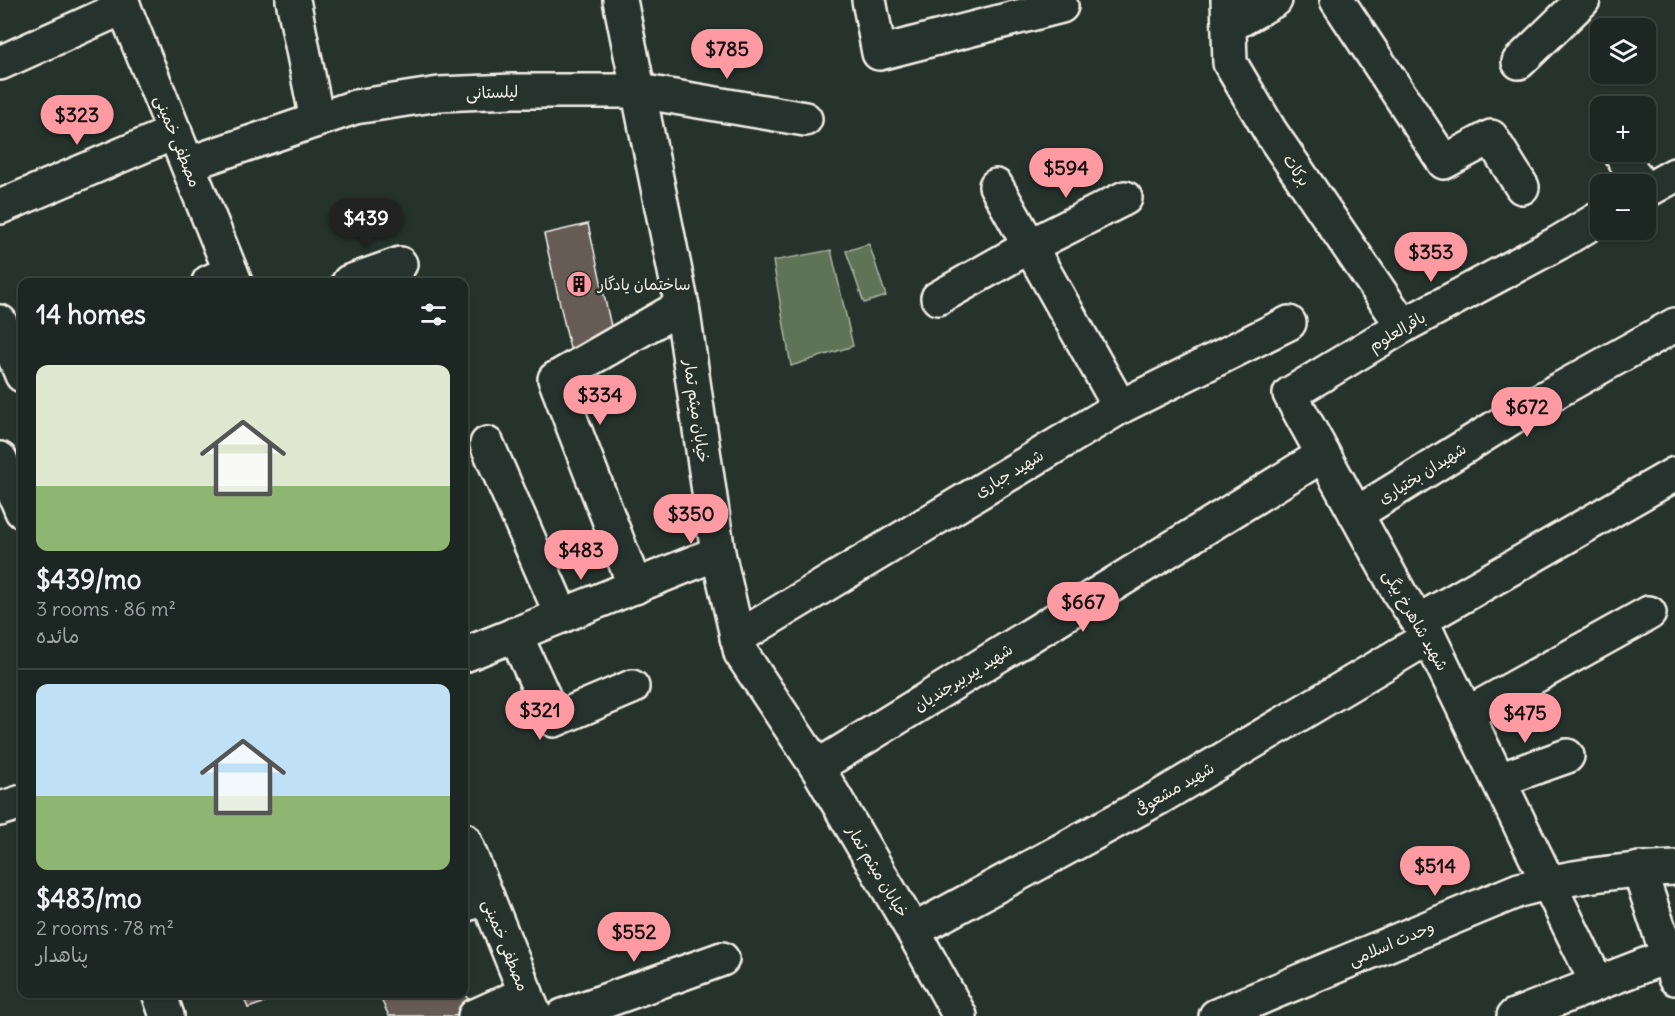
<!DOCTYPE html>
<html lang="en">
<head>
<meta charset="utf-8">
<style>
  :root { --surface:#1c2622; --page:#29322f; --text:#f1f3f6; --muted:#a0a5a5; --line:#3a4340; --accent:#ff9aa2 }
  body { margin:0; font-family:Delius,"Playpen Sans Arabic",sans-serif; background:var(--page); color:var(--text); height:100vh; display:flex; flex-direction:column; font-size:22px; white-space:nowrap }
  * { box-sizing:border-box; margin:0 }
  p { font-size:20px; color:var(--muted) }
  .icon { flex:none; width:33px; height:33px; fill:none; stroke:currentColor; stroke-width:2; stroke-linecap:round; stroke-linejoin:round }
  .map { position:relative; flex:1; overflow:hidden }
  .sheet { position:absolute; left:18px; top:278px; width:450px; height:720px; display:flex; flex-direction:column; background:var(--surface); border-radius:12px; box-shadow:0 2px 4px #0004,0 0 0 2px var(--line) }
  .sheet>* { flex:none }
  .tools { position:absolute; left:1590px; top:18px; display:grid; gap:12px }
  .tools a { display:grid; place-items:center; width:66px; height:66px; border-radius:12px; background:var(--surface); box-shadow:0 2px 4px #0004,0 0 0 2px var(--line); font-size:30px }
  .price { position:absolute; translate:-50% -51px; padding:0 14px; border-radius:21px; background:var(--accent); color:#111; font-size:20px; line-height:39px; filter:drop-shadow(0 2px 3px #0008) }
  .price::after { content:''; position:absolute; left:50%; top:36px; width:18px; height:14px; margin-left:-9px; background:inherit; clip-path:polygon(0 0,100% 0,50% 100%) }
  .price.active { background:#222; color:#fff }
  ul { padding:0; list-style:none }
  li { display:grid; align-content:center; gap:12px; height:318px; padding:0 18px }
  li+li { border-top:2px solid var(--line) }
  li span { display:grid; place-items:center; height:186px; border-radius:12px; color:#555 }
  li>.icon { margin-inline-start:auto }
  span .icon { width:108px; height:108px; fill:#fffc; stroke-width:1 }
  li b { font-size:26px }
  h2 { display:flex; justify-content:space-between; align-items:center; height:72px; padding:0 18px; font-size:26px }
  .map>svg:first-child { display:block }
  .green { fill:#5e7357; stroke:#a9b2a0; stroke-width:1.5 }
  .building { fill:#665b55; stroke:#f4f1e8; stroke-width:1.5 }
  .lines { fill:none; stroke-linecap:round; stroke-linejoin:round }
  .minor-casing { stroke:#f4f1e8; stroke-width:38 }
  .major-casing { stroke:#f4f1e8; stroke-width:38 }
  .minor { stroke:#26332d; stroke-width:33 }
  .major { stroke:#26332d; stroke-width:33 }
  .labels { text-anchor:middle; stroke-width:5; stroke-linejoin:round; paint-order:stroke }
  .street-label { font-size:16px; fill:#f4f1e8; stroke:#26332d }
  .poi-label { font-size:16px; fill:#f4f1e8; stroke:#26332d; text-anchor:start }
</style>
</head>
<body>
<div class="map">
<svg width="1675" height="1016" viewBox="0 0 1675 1016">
  <rect width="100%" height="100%" fill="#26332d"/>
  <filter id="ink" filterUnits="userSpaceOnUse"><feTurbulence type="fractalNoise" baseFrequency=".0167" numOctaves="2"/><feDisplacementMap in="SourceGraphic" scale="12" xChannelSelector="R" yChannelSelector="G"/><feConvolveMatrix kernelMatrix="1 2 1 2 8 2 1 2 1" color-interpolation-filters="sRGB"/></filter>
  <g filter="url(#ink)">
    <g class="green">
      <path d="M869,244L886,296L864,303L846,251Z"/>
      <path d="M831,250L853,346L791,366L773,261Z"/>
    </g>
    <g class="building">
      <path d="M588,224L613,335L572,357L544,234Z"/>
      <path d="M464,991L469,1002L467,1012L455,1016H389L378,993H464Z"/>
      <path d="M242,993H292L248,1008Z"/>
    </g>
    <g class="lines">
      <g class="minor-casing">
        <g id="minor">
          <path d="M293,0L317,120"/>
          <path d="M620,0L682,306L718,553L741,653L817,767L913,931L960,1016"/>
          <path d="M869,0L879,53L1061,6"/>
          <path d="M1228,0L1230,63L1270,131L1403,326"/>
          <path d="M1337,0L1444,162L1491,137L1522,187"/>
          <path d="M1229,26L1275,0"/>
          <path d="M1519,62L1583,0"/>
          <path d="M0,63L124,7"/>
          <path d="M1620,152L1639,184"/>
          <path d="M188,164L355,107L439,94L513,91H639L805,119"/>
          <path d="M996,186L1120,407"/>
          <path d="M1646,191L1675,175"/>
          <path d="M0,207L175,132"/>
          <path d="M209,282L231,272"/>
          <path d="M349,282L400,264"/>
          <path d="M938,298L1030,246L1125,198"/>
          <path d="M0,322L22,375"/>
          <path d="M487,444L562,616"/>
          <path d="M0,459L22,511"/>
          <path d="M1356,514L1532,405L1675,325"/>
          <path d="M635,587L555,379L682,306"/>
          <path d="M1419,621L1675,474"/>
          <path d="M515,634L554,720L632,687"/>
          <path d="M737,638L1120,407L1289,323"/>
          <path d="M464,655L718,553"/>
          <path d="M1467,714L1649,613"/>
          <path d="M817,767L1323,455"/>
          <path d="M1499,780L1567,756"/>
          <path d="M0,809L22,802"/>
          <path d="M1639,869L1675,978"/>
          <path d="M464,905L487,897"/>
          <path d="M913,931L1160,797L1429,637"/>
          <path d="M1597,983L1429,637L1400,594L1290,394L1403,326L1558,243L1600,218"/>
          <path d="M159,993L167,1016"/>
          <path d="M475,1016L526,993"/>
          <path d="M563,1016L722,959"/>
          <path d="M1216,1016L1519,890C1571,876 1621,870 1675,868"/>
          <path d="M1514,1016L1668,956"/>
        </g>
      </g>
      <g class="major-casing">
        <g id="major">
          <path d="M121,0L235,282"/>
          <path d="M464,840L535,1016"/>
        </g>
      </g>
      <use href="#minor" class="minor"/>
      <use href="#major" class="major"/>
    </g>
  </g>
  <defs>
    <g id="building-disc" transform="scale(1.35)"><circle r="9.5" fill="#ff9aa2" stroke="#26332d"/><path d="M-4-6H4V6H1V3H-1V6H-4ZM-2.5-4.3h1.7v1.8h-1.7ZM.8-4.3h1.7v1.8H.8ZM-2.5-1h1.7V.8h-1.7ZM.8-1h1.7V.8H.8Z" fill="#111"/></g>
  </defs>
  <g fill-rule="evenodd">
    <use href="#building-disc" x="579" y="284"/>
  </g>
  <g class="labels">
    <g class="street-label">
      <text transform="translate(492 92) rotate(-2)" y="6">لیلستانی</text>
      <text transform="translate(178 141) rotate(68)" y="6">مصطفی خمینی</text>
      <text transform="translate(1297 170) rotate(56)" y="6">برکات</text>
      <text transform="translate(1397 331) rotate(-30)" y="6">باقرالعلوم</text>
      <text transform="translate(697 411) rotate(82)" y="6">خیابان میثم تمار</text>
      <text transform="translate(1009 473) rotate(-31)" y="6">شهید جباری</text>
      <text transform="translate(1422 473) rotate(-32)" y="6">شهیدان بختیاری</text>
      <text transform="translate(1416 620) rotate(60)" y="6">شهید شاهرخ بیگی</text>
      <text transform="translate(963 677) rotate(-32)" y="6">شهید پیربیرجندیان</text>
      <text transform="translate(1174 788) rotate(-30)" y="6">شهید مشعوفی</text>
      <text transform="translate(878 871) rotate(59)" y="6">خیابان میثم تمار</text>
      <text transform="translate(1391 943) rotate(-23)" y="6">وحدت اسلامی</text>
      <text transform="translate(506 945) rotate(68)" y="6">مصطفی خمینی</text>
    </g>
    <g class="poi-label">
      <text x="598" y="290">ساختمان یادگار</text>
    </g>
  </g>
</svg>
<div class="tools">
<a><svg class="icon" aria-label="layers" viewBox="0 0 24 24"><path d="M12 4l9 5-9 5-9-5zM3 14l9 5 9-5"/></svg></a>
<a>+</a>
<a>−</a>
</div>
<b class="price" style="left:727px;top:80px">$785</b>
<b class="price" style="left:77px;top:146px">$323</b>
<b class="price" style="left:1066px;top:199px">$594</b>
<b class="price active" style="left:366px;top:249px">$439</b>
<b class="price" style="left:1431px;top:283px">$353</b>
<b class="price" style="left:600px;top:426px">$334</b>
<b class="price" style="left:1527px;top:438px">$672</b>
<b class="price" style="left:691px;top:545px">$350</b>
<b class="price" style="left:581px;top:581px">$483</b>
<b class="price" style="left:1083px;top:633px">$667</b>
<b class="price" style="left:540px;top:741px">$321</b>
<b class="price" style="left:1525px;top:744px">$475</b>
<b class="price" style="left:1435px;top:897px">$514</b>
<b class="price" style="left:634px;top:963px">$552</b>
<section class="sheet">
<h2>14 homes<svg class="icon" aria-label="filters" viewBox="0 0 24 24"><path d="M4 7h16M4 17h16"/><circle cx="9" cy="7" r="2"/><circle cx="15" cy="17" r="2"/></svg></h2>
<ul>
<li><span style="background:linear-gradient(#dfe7d0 65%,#8fb573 0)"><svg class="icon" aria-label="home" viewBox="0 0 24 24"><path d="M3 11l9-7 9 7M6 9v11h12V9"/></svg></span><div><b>$439/mo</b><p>3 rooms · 86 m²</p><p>مائده</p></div></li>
<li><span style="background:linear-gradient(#bfe0f5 60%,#8fb573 0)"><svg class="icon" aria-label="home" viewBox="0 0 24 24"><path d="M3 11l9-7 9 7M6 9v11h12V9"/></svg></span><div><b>$483/mo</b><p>2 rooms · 78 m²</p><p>پناهدار</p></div></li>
</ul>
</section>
</div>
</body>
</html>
